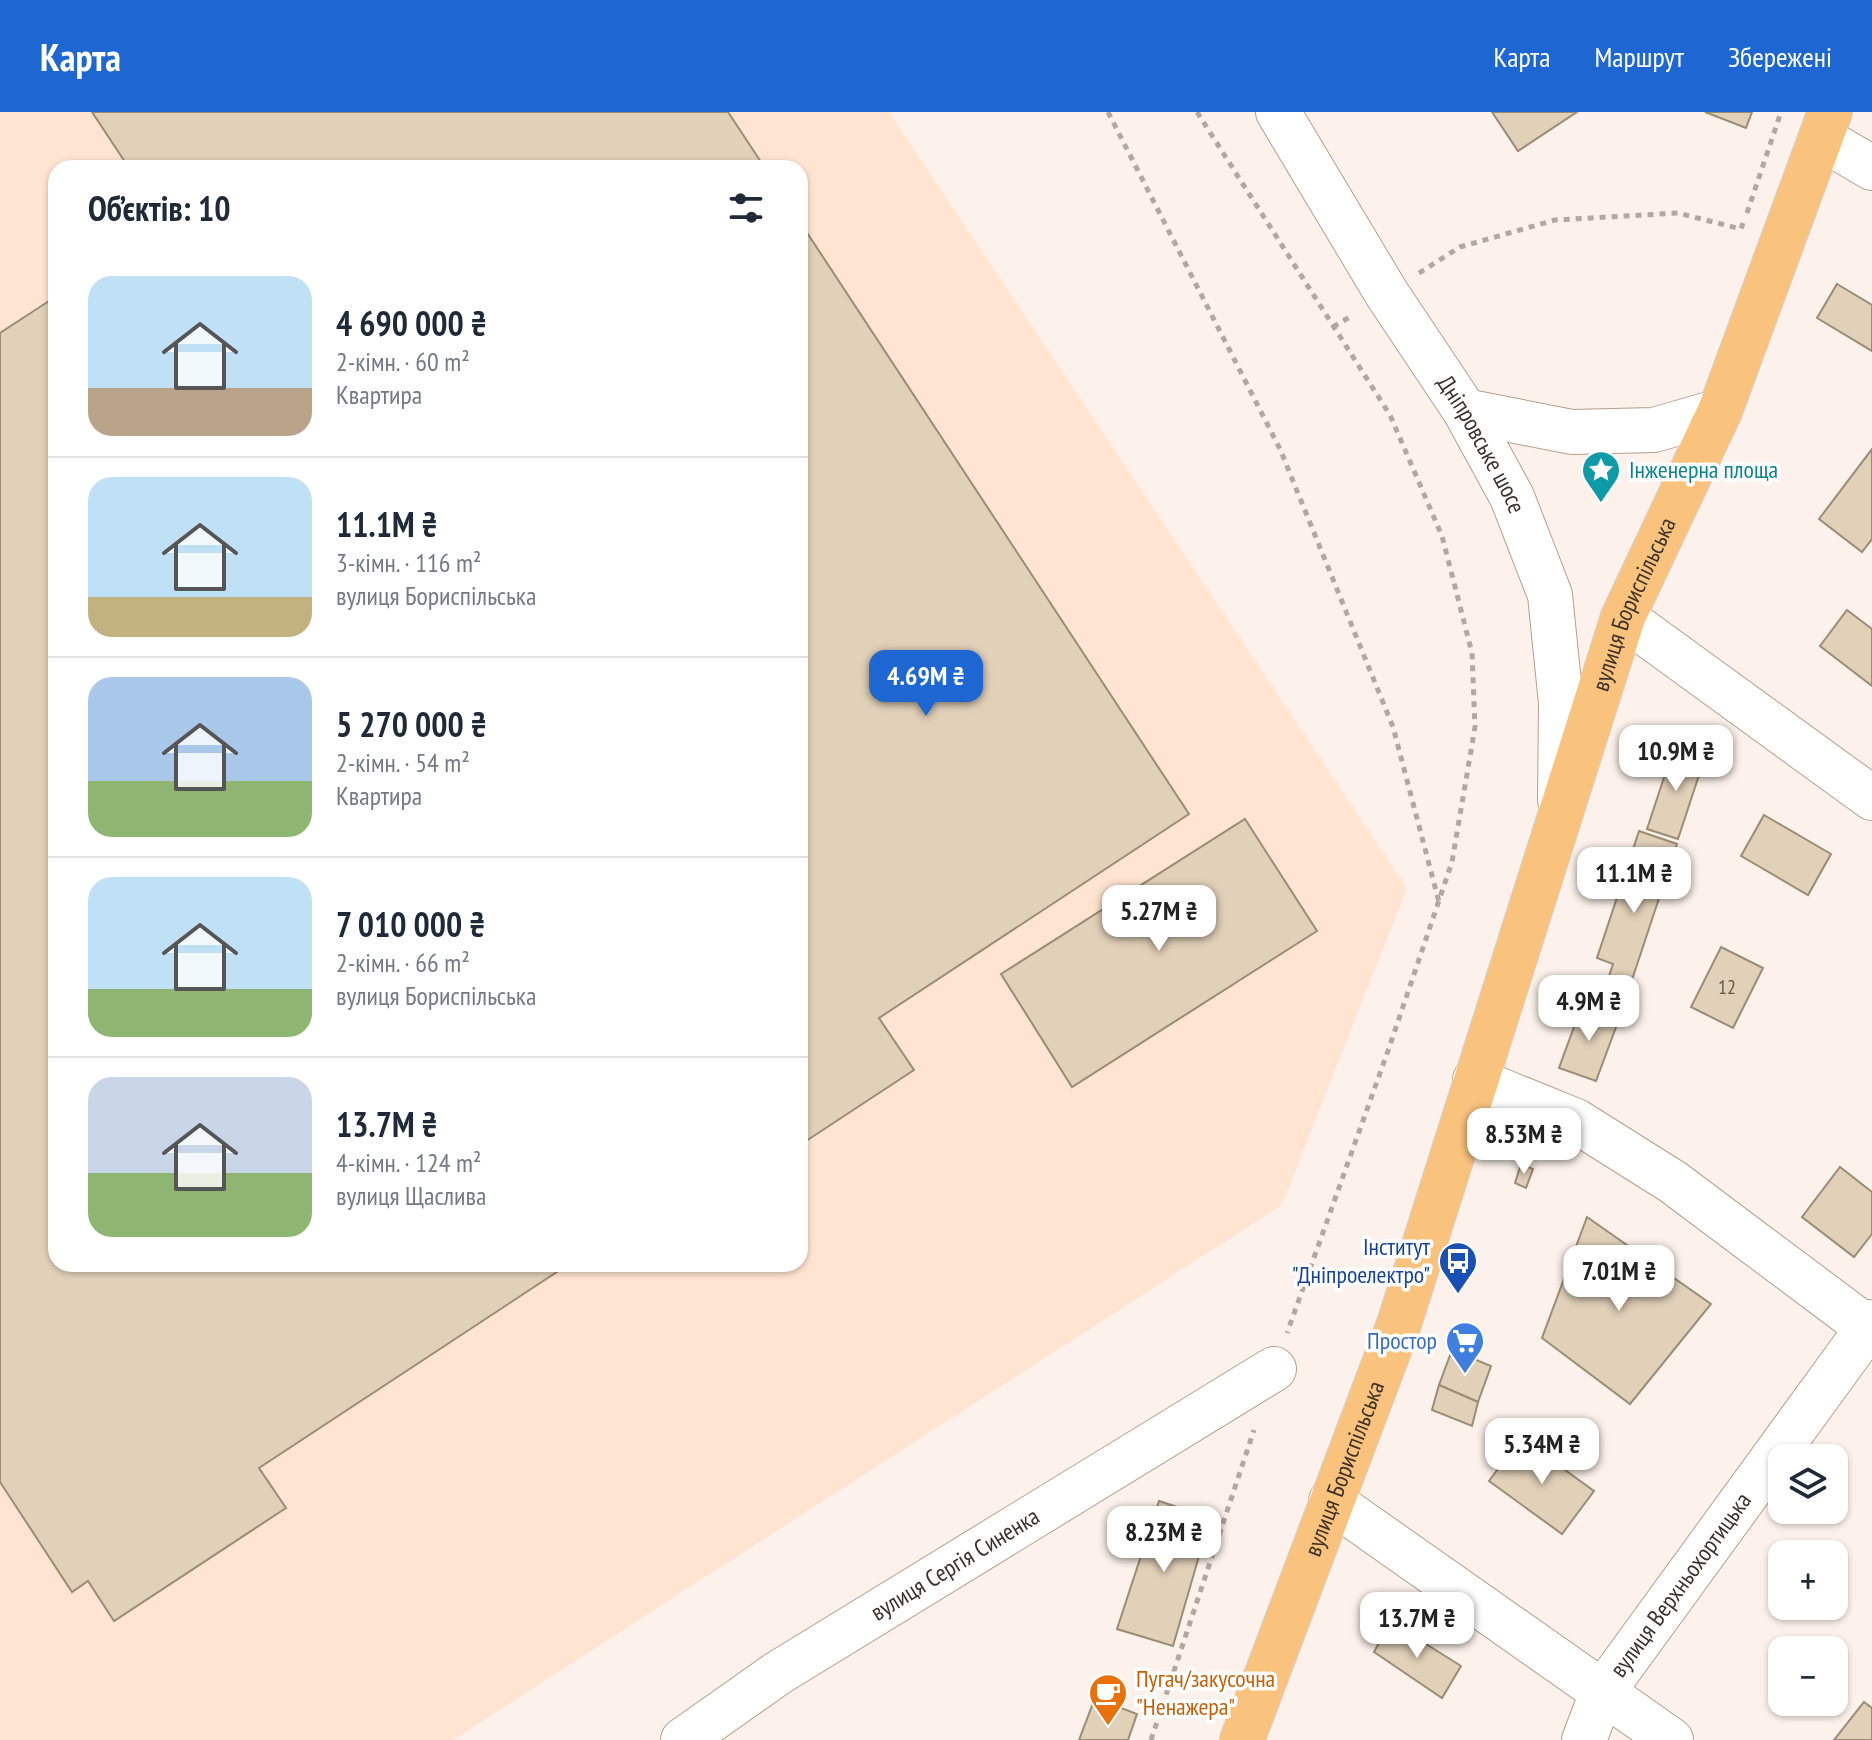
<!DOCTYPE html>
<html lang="uk">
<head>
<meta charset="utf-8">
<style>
  :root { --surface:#fff; --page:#f2f2f3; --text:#1f2937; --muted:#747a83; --line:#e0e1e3; --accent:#1e67d3 }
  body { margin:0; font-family:"PT Sans Narrow",sans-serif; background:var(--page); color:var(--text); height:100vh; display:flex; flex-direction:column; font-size:30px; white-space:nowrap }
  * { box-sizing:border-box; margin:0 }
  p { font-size:26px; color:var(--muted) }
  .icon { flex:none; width:44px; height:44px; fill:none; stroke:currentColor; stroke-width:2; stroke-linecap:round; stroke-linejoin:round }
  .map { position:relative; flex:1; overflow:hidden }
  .details { position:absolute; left:48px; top:48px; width:760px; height:1112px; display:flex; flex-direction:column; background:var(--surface); border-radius:24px; box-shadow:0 2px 6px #0004 }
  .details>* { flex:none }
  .buttons { position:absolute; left:1768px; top:1332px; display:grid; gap:16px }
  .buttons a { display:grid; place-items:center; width:80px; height:80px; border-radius:16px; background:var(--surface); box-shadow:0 2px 6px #0004; font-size:40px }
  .price { position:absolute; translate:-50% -68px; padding:0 18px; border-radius:16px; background:#fff; color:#222; font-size:26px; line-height:52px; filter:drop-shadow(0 2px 4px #0008) }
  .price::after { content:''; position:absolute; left:50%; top:48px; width:24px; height:18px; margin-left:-12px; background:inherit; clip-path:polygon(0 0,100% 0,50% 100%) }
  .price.active { background:var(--accent); color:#fff }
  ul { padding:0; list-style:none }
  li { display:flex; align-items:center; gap:24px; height:200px; padding:0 40px }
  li+li { border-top:2px solid var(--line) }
  li span { display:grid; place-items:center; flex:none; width:224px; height:160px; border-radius:24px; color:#555 }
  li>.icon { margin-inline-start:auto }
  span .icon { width:96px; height:96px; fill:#fffc; stroke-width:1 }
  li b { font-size:34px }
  h2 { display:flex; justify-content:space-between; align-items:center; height:96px; padding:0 40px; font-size:34px }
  header { display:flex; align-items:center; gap:48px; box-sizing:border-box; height:112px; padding:0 40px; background:var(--accent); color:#fff }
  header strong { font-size:38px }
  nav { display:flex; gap:44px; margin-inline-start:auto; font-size:28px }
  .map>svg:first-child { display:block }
  .built { fill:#ffe5d1; fill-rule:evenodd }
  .building { fill:#e2d1b9; stroke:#9b8c74; stroke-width:2 }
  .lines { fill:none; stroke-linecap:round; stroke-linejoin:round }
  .minor-casing { stroke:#b59e8b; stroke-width:46 }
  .major-casing { stroke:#d4d2d0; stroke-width:46 }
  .path { stroke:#b2a8a1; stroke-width:5; stroke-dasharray:6 6; stroke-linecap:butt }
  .minor { stroke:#fff; stroke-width:44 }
  .major { stroke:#fac37d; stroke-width:44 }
  .labels { text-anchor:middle; stroke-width:7; stroke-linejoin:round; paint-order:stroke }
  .number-label { font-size:20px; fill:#665a4e }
  .street-label { font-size:24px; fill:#3c322b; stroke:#fff }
  .culture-label { font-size:24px; fill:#0d838f; stroke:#fff; text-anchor:start }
  .transit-label { font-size:24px; fill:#164399; stroke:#fff; text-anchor:end }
  .shop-label { font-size:24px; fill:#366cbe; stroke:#fff; text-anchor:end }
  .food-label { font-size:24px; fill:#c56008; stroke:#fff; text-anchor:start }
</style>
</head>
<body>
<header>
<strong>Карта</strong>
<nav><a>Карта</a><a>Маршрут</a><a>Збережені</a></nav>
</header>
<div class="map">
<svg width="1872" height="1628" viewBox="0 0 1872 1628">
  <rect width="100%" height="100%" fill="#fdf2eb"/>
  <path class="built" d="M0,0H889L1407,776L1282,1093L453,1628H0ZM56,56H800V1152H56Z"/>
  <g class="building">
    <path d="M92,0H728L765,56H129Z"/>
    <path d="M1492,0H1577L1518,39Z"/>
    <path d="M1705,0H1752L1746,16Z"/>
    <path d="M800,110L1189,702L879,906L914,958L800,1033Z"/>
    <path d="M1837,172L1872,193V239L1817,206Z"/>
    <path d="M49,189L56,199V1152H569L259,1356L286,1396L114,1509L88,1469L72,1480L0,1370V221Z"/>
    <path d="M1872,337V427L1862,440L1819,407Z"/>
    <path d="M1847,498L1872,517V574L1820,534Z"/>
    <path d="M1674,635L1705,645L1678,727L1647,717Z"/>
    <path d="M1764,703L1831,742L1808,783L1741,744Z"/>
    <path d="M1245,707L1317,819L1072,975L1001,862Z"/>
    <path d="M1639,719L1677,732L1621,901L1599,894L1613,852L1597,846Z"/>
    <path d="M1721,835L1763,856L1733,916L1691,895Z"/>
    <path d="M1582,893L1619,907L1596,969L1559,956Z"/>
    <path d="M1521,1052L1533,1057L1526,1076L1515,1071Z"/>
    <path d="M1840,1055L1872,1080V1122L1854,1145L1802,1105Z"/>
    <path d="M1587,1105L1711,1192L1630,1292L1542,1226Z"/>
    <path d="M1452,1238L1491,1254L1478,1290L1439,1273Z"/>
    <path d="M1439,1273L1478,1290L1472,1314L1432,1298Z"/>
    <path d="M1521,1326L1594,1379L1562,1422L1489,1369Z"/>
    <path d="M1159,1389L1210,1406L1173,1534L1117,1517Z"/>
    <path d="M1391,1510L1461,1554L1442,1586L1374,1540Z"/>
    <path d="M1095,1586L1137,1602L1128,1628H1079Z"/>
    <path d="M1864,1590L1872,1596V1628H1834Z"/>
  </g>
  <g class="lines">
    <g class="minor-casing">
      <g id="minor">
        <path id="s1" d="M1278,0L1387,182L1465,299L1512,385L1550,483L1561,591L1560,688"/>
        <path d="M1821,26L1872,56"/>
        <path d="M1465,299L1572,320L1654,318L1720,299"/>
        <path d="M1623,505L1872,686"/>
        <path d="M1475,968L1576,1009L1673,1070L1872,1219"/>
        <path d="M1331,1389L1671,1628"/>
        <path id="s2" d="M683,1628L778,1561L1274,1257"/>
        <path id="s3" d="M1584,1628L1602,1581L1872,1210"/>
      </g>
    </g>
    <g class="major-casing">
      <g id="major">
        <path id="s4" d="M1242,1628L1399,1212L1623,505L1720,299L1830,0"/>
      </g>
    </g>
    <g class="path">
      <path d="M1108,0L1280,337L1393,615L1439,790"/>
      <path d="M1197,0L1390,303L1442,424L1472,541L1475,615L1452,750L1389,936L1287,1221"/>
      <path d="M1747,101L1781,0"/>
      <path d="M1419,161L1460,135L1555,108L1678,101L1741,117L1743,111"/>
      <path d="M1333,215L1353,203"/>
      <path d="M1151,1628L1254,1318"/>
    </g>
    <use href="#minor" class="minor"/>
    <use href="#major" class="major"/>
  </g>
  <defs>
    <g id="sight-pin" transform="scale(2)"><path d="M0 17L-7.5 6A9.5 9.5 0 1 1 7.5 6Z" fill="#0f9aa8" stroke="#fff"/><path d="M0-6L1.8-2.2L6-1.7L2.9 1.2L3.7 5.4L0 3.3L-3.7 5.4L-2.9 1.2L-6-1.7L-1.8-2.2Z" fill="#fff"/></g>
    <g id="bus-pin" transform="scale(2)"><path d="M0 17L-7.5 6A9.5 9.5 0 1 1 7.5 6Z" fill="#1a4fb4" stroke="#fff"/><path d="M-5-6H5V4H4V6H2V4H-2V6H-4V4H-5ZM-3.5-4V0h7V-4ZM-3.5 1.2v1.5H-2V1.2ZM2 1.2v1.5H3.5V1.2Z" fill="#fff"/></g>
    <g id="supermarket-pin" transform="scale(2)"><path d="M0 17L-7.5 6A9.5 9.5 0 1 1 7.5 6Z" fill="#3f7fe0" stroke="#fff"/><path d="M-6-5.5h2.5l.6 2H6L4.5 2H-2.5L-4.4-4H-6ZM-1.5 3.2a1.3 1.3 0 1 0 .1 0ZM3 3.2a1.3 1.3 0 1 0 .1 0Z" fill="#fff"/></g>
    <g id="cafe-pin" transform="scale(2)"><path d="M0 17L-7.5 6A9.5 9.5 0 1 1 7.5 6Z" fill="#e8710a" stroke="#fff"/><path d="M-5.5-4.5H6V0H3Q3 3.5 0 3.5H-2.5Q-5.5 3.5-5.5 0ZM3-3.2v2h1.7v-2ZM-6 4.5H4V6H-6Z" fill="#fff"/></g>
  </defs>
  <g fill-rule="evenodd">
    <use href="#sight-pin" x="1601" y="358"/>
    <use href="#bus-pin" x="1458" y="1149"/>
    <use href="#supermarket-pin" x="1465" y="1229"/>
    <use href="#cafe-pin" x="1108" y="1581"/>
  </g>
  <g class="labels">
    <g class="number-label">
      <text x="1727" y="882">12</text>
    </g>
    <g class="street-label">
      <text dy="8" stroke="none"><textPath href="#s1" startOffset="390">Дніпровське шосе</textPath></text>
      <text dy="8" stroke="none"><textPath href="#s4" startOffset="1202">вулиця Бориспільська</textPath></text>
      <text dy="8" stroke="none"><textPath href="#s4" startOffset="290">вулиця Бориспільська</textPath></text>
      <text dy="8" stroke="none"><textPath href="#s2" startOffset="324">вулиця Сергія Синенка</textPath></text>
      <text dy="8" stroke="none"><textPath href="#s3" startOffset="184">вулиця Верхньохортицька</textPath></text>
    </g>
    <g class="culture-label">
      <text x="1629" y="366">Інженерна площа</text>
    </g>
    <g class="transit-label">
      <text x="1430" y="1143">Інститут<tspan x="1430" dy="28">"Дніпроелектро"</tspan></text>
    </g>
    <g class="shop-label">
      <text x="1437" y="1237">Простор</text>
    </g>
    <g class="food-label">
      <text x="1136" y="1575">Пугач/закусочна<tspan x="1136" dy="28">"Ненажера"</tspan></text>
    </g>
  </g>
</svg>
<div class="buttons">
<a><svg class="icon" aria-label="layers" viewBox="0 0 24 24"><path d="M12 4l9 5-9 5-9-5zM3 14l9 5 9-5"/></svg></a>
<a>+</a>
<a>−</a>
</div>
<b class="price active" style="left:926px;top:606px">4.69M ₴</b>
<b class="price" style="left:1676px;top:681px">10.9M ₴</b>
<b class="price" style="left:1634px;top:803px">11.1M ₴</b>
<b class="price" style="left:1159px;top:841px">5.27M ₴</b>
<b class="price" style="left:1589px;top:931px">4.9M ₴</b>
<b class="price" style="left:1524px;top:1064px">8.53M ₴</b>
<b class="price" style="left:1619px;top:1201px">7.01M ₴</b>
<b class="price" style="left:1542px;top:1374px">5.34M ₴</b>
<b class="price" style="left:1164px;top:1462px">8.23M ₴</b>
<b class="price" style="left:1417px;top:1548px">13.7M ₴</b>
<section class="details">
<h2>Об’єктів: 10<svg class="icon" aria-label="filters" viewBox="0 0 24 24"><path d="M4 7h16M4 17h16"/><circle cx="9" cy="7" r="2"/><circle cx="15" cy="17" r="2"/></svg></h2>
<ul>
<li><span style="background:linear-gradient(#bfe0f5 70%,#b9a48a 0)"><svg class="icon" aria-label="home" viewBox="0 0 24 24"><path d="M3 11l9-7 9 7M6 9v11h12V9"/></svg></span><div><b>4 690 000 ₴</b><p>2-кімн. · 60 m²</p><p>Квартира</p></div></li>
<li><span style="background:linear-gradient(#bfe0f5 75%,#c2b280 0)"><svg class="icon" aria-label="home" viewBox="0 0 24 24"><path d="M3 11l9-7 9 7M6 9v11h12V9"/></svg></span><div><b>11.1M ₴</b><p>3-кімн. · 116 m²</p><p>вулиця Бориспільська</p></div></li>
<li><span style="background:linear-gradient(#a9c7e8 65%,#8fb573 0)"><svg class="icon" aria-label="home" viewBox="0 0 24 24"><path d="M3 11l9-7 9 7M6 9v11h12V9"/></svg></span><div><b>5 270 000 ₴</b><p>2-кімн. · 54 m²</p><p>Квартира</p></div></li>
<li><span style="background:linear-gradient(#bfe0f5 70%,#8fb573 0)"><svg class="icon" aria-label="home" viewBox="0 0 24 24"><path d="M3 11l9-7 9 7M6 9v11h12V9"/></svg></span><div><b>7 010 000 ₴</b><p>2-кімн. · 66 m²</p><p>вулиця Бориспільська</p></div></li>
<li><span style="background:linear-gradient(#c9d6e8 60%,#8fb573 0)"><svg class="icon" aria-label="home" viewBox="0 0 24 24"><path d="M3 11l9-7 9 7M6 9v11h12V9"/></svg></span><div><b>13.7M ₴</b><p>4-кімн. · 124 m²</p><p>вулиця Щаслива</p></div></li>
</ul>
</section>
</div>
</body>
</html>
